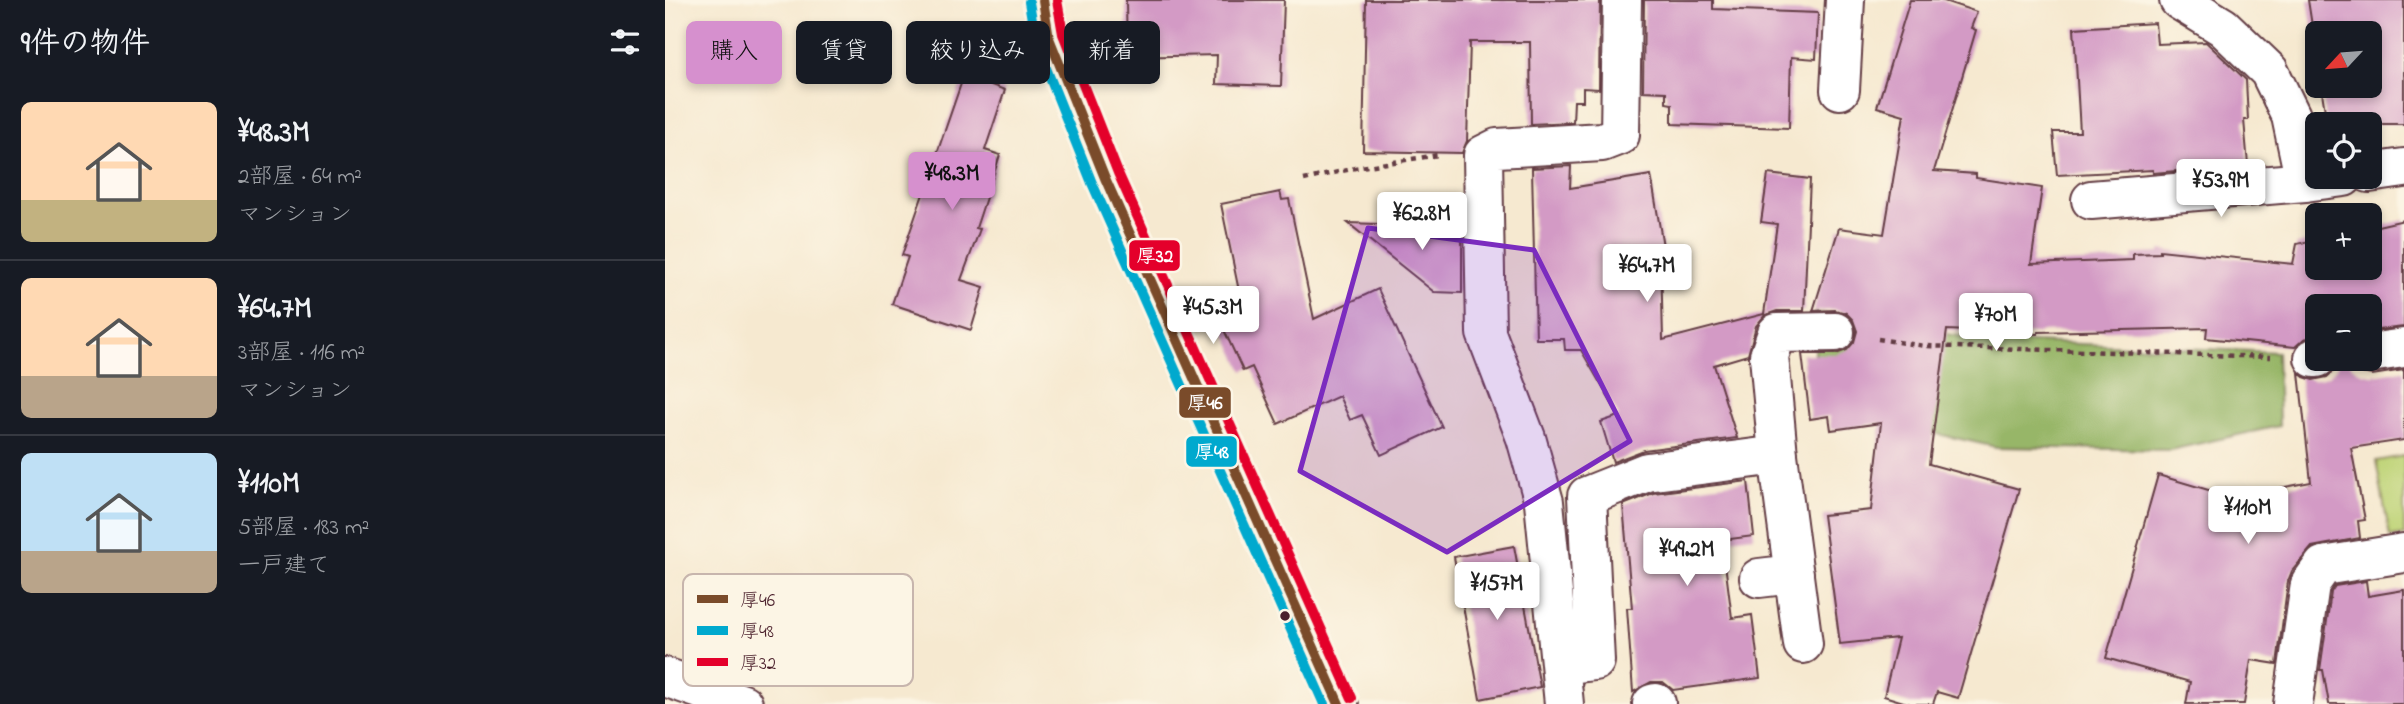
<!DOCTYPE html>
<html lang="ja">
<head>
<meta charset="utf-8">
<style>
  :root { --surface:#171b24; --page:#20242c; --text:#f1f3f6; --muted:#9ea1a6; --line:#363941; --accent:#d690ce }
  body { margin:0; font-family:"Indie Flower","Klee One",sans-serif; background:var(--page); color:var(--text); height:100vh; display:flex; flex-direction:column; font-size:26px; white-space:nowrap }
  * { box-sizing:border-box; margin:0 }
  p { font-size:23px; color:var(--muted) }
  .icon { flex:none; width:38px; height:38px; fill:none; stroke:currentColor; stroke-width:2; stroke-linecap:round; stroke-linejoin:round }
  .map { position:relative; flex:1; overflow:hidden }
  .panel { display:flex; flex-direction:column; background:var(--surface); width:665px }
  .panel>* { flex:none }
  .guide { position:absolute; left:21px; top:21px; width:665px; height:63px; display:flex; gap:14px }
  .needle { width:46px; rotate:244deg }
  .tools { position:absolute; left:1640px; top:21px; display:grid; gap:14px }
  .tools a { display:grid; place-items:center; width:77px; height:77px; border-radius:10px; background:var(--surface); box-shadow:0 4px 10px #0003; font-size:35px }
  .price { position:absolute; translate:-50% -60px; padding:0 16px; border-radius:7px; background:#fff; color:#222; font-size:23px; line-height:46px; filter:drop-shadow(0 2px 4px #0008) }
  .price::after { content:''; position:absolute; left:50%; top:42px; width:21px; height:16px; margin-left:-10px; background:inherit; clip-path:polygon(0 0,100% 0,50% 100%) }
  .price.selected { background:var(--accent); color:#111 }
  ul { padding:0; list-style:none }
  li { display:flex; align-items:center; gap:21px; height:175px; padding:0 21px }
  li+li { border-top:2px solid var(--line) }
  li span { display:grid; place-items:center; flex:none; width:196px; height:140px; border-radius:10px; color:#555 }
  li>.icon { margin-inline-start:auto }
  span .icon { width:84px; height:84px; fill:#fffc; stroke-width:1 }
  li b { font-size:30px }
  h2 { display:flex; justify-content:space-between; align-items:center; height:84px; padding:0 21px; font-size:30px }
  .chip { padding:0 24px; border-radius:10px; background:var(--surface); box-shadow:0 4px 10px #0003; font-size:24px; line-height:63px }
  .chip.selected { background:var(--accent); color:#111 }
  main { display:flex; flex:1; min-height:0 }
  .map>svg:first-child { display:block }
  .green { fill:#bfd478; stroke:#847a52; stroke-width:2 }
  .forest { fill:#97b668; stroke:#706a4a; stroke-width:2 }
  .building { fill:#d39ac5 }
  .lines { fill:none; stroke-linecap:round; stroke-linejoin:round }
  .minor-casing { stroke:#643d44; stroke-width:42 }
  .path { stroke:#643d44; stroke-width:4.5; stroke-dasharray:5 5; stroke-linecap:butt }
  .minor { stroke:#fff; stroke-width:38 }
  .bus-1-casing { stroke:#fcf5e5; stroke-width:16 }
  .bus-2-casing { stroke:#fcf5e5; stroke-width:16 }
  .bus-3-casing { stroke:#fcf5e5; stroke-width:16 }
  .bus-1 { stroke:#7a4b2a; stroke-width:10 }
  .bus-2 { stroke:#00a9ce; stroke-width:10 }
  .bus-3 { stroke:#e4002b; stroke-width:10 }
  .marked { fill:#7b2cbf; fill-opacity:0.2; stroke:#7b2cbf; stroke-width:5; stroke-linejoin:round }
  .bus-dot { fill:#4a1f2b; stroke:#fcf5e5; stroke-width:2.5 }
  .key { fill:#fcf5e5; stroke:#c7b5ad; stroke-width:2 }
  .key-label { font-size:19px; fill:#4a1f2b }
  .line-badge { stroke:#fcf5e5; stroke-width:2.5 }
  .badge-label { font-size:19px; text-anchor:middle; font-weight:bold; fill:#fff }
</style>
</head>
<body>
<main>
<section class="panel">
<h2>9件の物件<svg class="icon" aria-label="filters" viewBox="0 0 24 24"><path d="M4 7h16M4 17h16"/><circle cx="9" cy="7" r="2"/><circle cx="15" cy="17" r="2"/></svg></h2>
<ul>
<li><span style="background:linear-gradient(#ffd9b3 70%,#c2b280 0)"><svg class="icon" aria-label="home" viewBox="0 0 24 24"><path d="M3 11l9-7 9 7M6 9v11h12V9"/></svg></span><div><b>¥48.3M</b><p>2部屋 · 64 m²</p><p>マンション</p></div></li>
<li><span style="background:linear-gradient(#ffd9b3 70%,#b9a48a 0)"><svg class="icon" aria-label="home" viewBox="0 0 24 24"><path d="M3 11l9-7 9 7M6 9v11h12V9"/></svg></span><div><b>¥64.7M</b><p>3部屋 · 116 m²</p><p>マンション</p></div></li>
<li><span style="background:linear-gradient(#bfe0f5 70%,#b9a48a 0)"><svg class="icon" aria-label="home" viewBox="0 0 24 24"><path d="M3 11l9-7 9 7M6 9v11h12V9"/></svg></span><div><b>¥110M</b><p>5部屋 · 183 m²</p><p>一戸建て</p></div></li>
</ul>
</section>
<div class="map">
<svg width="1739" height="704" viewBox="0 0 1739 704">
  <rect width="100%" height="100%" fill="#fcf5e5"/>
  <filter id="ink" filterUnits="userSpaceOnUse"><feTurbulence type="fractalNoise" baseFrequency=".0143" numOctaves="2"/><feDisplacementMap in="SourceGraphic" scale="14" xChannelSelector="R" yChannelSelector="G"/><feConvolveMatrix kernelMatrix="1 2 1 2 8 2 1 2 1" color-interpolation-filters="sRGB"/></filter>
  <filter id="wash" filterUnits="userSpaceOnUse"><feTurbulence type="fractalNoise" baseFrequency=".00686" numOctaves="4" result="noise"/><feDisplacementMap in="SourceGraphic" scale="28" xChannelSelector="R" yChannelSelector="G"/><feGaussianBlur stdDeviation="1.57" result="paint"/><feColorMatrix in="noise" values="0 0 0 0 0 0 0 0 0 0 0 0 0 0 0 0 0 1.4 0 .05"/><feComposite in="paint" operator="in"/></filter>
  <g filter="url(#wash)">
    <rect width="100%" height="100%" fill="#f6e9d0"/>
    <path class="green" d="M1739,456V535L1725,537L1711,461Z"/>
    <path class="forest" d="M1150,313L1319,340L1612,352L1614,426L1505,450L1331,447L1150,407Z"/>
    <g id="blocks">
      <g class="building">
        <path d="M461,0H619L616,86L551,84L552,55L462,57Z"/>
        <path d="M701,0H935L934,89L918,88V101H909L908,122L866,124L865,42H805L802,141L797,153L698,151Z"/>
        <path d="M979,0H1048V9L1153,13L1151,59L1126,57L1124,128L1007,124V104L1001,103V92L978,91Z"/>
        <path d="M1245,0H1276L1312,12L1306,28L1311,30L1269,171L1311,174V178L1377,188L1366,264L1468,260V254L1495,253V250L1628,264L1632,244L1652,239V268H1704V228L1739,220V327L1704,331V306H1652V336L1639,339L1630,347L1541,338L1542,328L1373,332V334L1282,330L1264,464L1354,489L1293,698L1272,692L1268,704H1245L1219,696L1233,638L1175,644L1158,515L1206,510L1216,423L1166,430L1164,416L1145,419L1137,354H1171L1182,350L1189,342L1192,331L1188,320L1181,313L1170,310L1148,311L1174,228L1219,234L1239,115L1212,107Z"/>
        <path d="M1643,0H1739V124H1662L1656,86H1704V33H1652V58Z"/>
        <path d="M1490,23L1492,44L1541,42L1581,80L1583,120H1579L1583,165L1488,173V170L1392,175L1388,132H1415L1409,28Z"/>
        <path d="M299,75L340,90L320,150L335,155L311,228L315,229L296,280L319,287L306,330L227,304L243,257L237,255Z"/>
        <path d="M906,166L905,188L986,175L1000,258L996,259L998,340L1099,314L1112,224L1096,222L1103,174L1145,179L1139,311H1112L1100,315L1091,326L1083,355L1049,365L1072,438L979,450L948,462L936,422L954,416L916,350H900L899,339H871L867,168Z"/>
        <path d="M615,192L617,200L624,199L649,319L713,289L777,427L716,455L697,415L685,420L674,396L613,424L587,367L578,371L547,304L574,291L556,204Z"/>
        <path d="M683,223L797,227V293L769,292Z"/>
        <path d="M1674,359H1683L1687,367L1697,373L1707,375L1739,370V440L1686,448L1700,520L1693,521L1695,538L1647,547L1627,571L1623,581L1612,664L1586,660L1579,704H1521L1525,682L1441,658L1493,475L1577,500L1578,495L1646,482L1634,373L1639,377L1648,380L1662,377L1671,369Z"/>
        <path d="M1083,481L1089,536L1057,540L1067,618L1087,615L1095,678L1008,690L998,682H986L968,692L962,608H967L958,505L988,493Z"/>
        <path d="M849,546L875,687L815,699L789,557Z"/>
        <path d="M1701,581L1703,596L1739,590V704H1664L1658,670H1655L1666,592L1670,586Z"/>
      </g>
    </g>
  </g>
  <g filter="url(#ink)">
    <use href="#blocks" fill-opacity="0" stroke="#643d44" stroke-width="2"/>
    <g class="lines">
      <g class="minor-casing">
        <g id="minor">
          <path d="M378,0L384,38L440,178L674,704"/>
          <path d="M1514,0L1558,27L1604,71L1626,116L1640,182"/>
          <path d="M1175,90L1180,0"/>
          <path d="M1704,173L1739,168"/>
          <path d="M1426,200L1640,182L1679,177"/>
          <path d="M1704,353L1739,348"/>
          <path d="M1649,358H1652"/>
          <path d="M1113,455L1138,644"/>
          <path d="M1094,578L1129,574"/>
          <path d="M896,665L930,661L922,496L982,472L1113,455L1104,356L1112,333L1170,332"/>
          <path d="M0,677L78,704"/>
          <path d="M899,704L879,502L861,438L821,333L818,155L832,148L937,142L955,135L957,0"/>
          <path d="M987,704L991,703"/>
          <path d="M1628,704L1645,584L1658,566L1739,553"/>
        </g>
      </g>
      <g class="path">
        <path d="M639,180L690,168L773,155"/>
        <path d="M1213,339L1260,346L1606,357"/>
      </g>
      <use href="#minor" class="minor"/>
      <g class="bus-1-casing">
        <path id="bus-1" d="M378,0L384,38L440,178L674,704"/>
      </g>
      <g class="bus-2-casing">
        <path id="bus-2" d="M364,2L371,43L427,183L659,704"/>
      </g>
      <g class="bus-3-casing">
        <path id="bus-3" d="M392,0L398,34L453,173L687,698"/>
      </g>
      <use href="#bus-1" class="bus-1"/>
      <use href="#bus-2" class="bus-2"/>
      <use href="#bus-3" class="bus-3"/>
    </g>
  </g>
  <path class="marked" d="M703,228L869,250L965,441L782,552L635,471Z"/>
  <circle class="bus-dot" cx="620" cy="616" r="6"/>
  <rect x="18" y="574" width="230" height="112" rx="10" class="key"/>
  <rect x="32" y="595" width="31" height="8" fill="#7a4b2a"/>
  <rect x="32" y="626" width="31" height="9" fill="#00a9ce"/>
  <rect x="32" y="658" width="31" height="8" fill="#e4002b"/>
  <g class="key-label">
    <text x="75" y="606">厚46</text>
    <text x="75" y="637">厚48</text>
    <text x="75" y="669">厚32</text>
  </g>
  <g class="line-badge">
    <rect x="463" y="239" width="53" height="33" rx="7" fill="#e4002b"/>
    <rect x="513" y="386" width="54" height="33" rx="7" fill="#7a4b2a"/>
    <rect x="520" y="435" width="53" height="33" rx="7" fill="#00a9ce"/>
  </g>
  <g class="badge-label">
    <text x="490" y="262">厚32</text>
    <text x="540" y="409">厚46</text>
    <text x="547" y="458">厚48</text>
  </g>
</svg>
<div class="tools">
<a><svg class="needle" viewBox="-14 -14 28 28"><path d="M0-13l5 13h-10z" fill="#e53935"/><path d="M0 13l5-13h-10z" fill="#9ea1a6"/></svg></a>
<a><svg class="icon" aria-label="locate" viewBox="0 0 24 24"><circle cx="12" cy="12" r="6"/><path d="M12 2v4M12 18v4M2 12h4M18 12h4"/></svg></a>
<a>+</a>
<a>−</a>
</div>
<b class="price selected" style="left:287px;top:212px">¥48.3M</b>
<b class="price" style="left:1556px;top:219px">¥53.9M</b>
<b class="price" style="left:757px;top:252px">¥62.8M</b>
<b class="price" style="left:982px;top:304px">¥64.7M</b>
<b class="price" style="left:548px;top:346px">¥45.3M</b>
<b class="price" style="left:1331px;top:353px">¥70M</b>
<b class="price" style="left:1583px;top:546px">¥110M</b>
<b class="price" style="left:1022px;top:588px">¥49.2M</b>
<b class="price" style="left:832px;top:622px">¥157M</b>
<div class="guide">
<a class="chip selected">購入</a>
<a class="chip">賃貸</a>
<a class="chip">絞り込み</a>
<a class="chip">新着</a>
</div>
</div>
</main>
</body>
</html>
